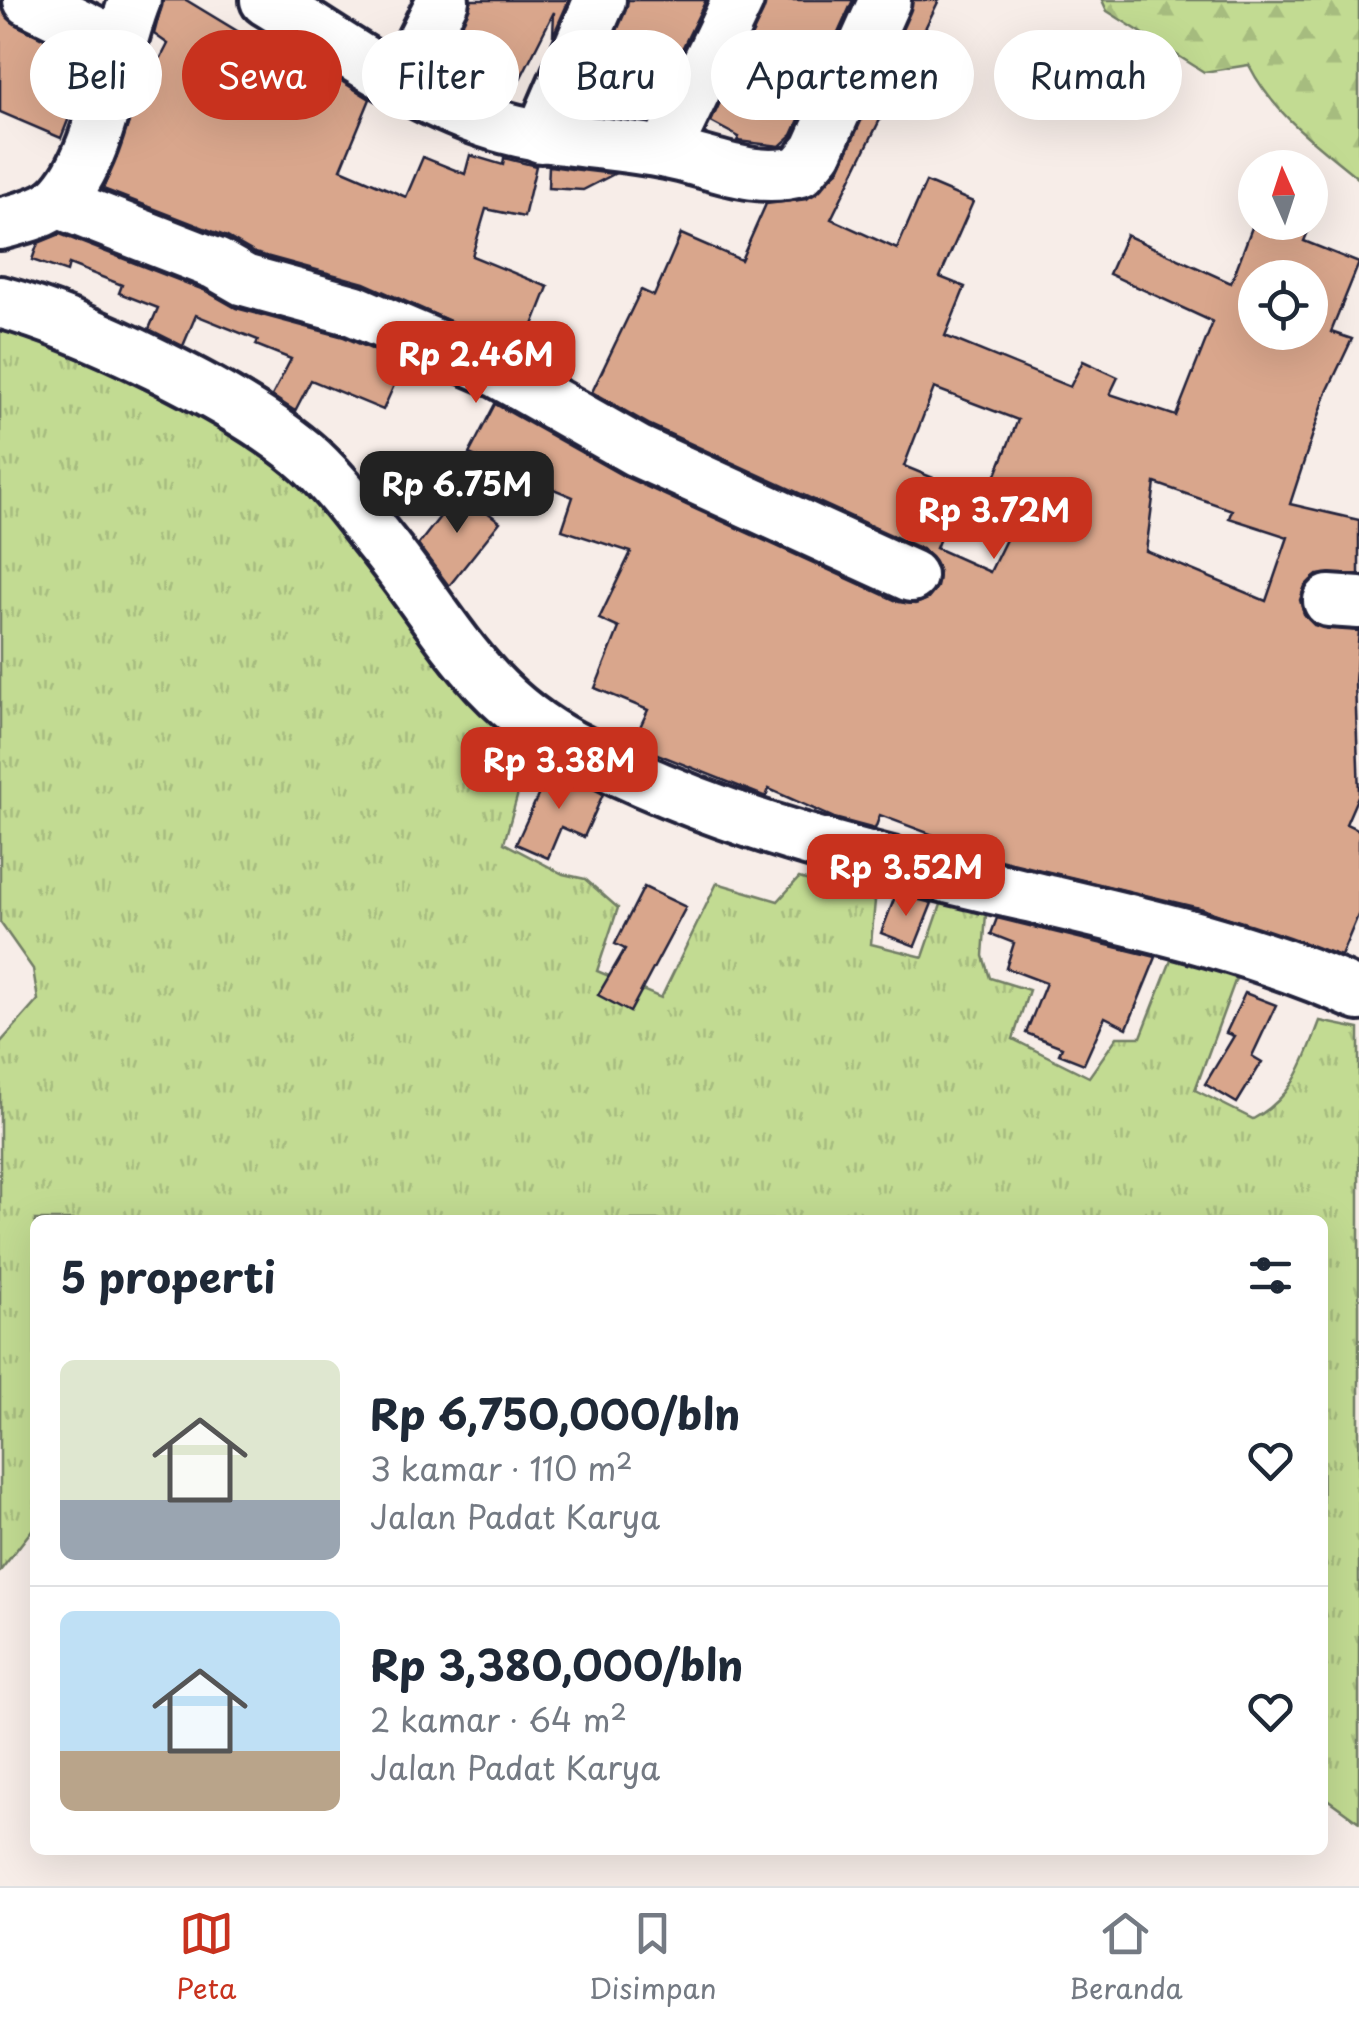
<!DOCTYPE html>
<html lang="id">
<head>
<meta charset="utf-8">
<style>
  :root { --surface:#fff; --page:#f6f6f7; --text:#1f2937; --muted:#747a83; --line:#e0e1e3; --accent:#c8321e }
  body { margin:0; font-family:"Playpen Sans",sans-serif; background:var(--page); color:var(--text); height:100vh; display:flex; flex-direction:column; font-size:38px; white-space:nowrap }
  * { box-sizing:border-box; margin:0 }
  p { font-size:32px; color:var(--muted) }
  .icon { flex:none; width:55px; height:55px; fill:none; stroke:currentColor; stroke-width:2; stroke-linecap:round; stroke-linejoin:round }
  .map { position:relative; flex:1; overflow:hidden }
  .side { position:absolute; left:30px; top:1215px; width:1298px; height:640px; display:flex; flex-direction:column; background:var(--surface); border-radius:15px; box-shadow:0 10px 40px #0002 }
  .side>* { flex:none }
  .hud { position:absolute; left:30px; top:30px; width:1300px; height:90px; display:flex; gap:20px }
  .needle { width:65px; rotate:357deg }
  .fabs { position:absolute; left:1238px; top:150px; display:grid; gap:20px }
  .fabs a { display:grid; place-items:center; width:90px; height:90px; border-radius:50%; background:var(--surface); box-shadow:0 10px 40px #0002; font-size:50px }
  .price { position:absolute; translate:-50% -85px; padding:0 22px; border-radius:20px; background:var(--accent); color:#fff; font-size:32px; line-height:65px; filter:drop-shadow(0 2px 5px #0008) }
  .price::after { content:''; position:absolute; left:50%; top:60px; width:30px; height:22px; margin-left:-15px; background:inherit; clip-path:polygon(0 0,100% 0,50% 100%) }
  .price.selected { background:#222; color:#fff }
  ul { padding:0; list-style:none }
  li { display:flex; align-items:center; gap:30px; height:250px; padding:0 30px }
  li+li { border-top:2px solid var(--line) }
  li span { display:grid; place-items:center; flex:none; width:280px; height:200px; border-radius:15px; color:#555 }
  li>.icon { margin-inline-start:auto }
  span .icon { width:120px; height:120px; fill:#fffc; stroke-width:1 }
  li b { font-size:42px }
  h2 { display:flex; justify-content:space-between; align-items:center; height:120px; padding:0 30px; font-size:42px }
  .chip { padding:0 35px; border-radius:45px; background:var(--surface); box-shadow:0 10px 40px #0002; font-size:35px; line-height:90px }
  .chip.selected { background:var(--accent); color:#fff }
  .dock { display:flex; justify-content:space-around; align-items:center; height:140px; border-top:2px solid var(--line); background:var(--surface); font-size:28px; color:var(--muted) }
  .dock a { display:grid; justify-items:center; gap:5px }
  .dock .selected { color:var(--accent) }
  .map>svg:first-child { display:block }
  .grass { fill:url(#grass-tufts); stroke:#727e66; stroke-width:2.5 }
  .forest { fill:url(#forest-firs); stroke:#727e66; stroke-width:2.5 }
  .building { fill:#d9a68c; stroke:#22223b; stroke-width:2.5; fill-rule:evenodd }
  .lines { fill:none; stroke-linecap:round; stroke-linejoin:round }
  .minor-casing { stroke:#22223b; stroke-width:58 }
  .minor { stroke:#fff; stroke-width:50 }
</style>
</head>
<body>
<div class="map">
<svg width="1359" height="1886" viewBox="0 0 1359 1886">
  <defs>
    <pattern id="grass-tufts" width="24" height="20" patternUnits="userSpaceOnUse" patternTransform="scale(2.5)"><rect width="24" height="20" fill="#c2db92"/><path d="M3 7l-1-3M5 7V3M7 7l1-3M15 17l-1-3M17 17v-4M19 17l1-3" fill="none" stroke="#a6bc7f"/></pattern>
    <pattern id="forest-firs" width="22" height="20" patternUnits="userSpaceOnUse" patternTransform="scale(2.5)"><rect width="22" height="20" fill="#c2db92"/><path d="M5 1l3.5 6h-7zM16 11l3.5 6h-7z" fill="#a6bc7f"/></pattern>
  </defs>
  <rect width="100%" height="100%" fill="#f7ede8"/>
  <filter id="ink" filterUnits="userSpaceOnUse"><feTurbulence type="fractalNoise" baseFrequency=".01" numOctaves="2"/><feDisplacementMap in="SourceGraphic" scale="20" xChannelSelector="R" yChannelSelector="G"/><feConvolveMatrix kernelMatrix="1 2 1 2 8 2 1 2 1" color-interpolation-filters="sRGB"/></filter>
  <g filter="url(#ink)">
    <path class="grass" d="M0,316L286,455L533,740L504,843L563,874L585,879L618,908L597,971L661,998L717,883L778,901L799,878L875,901L871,944L923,957L947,887L987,899L983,956L990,978L1029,990L1013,1039L1089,1077L1117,1037H1141L1177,945L1242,962L1195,1090L1253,1119C1294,1097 1304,1062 1320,1021L1359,1029V1822L1323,1796L1322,1220H35V1526L0,1571V1043L38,1000L33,969L0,922Z"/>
    <path class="forest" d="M1102,0H1359V179C1317,144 1274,115 1249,65L1204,72L1107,11Z"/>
    <g class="building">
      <path d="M0,0L5,15L16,25L87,60L70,98L76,100L61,138L0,112Z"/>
      <path d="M163,0H186L277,55L311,70L314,64L370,99L341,169L406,197L423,157L465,174L470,155L503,165L504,158L536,166L524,217L486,209L472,256L548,287L522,353L364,283L255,253L227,237L103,189L132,114L168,44L154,34Z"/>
      <path d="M472,0H569L553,36L554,12L510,99L439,71Z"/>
      <path d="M628,0H706L656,102L615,82L598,114L583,112Z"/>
      <path d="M766,0H853L792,135L780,146L737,141L739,137L711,122Z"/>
      <path d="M913,0H939L831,219L897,249L926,182L973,202L940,277L965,287L945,336L1070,387L1083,361L1118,377L1110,394L1176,416L1213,322L1109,274L1126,235L1231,283L1254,222H1312L1304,241L1359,263L1331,332L1352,339L1326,394L1290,504L1359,520V574L1317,575L1305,586L1300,600L1304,614L1314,625L1359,631L1355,683L1359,794L1346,824L1359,830V913L1341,956L1199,908L966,852L968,848L880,815L875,829L834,818L769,789L766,797L632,744L648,710L595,688L619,628L599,619L631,552L562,530L573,497L469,454L495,404L625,477L899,602L915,604L928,599L937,587L939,572L924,550L650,425L592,392L641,290L654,296L681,234L741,260L766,204L807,199L839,170ZM1255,278H1310V332H1255ZM934,388L1018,420L983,507L1015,521L990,572L936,548L960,489L904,466ZM1155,483L1232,510L1229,518L1288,537L1266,601L1146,551Z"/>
      <path d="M549,166L572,169L614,174L583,190L548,188Z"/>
      <path d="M60,234L204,290L236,308L344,337L404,363L383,410L311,380L295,411L272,396L291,359L256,345L258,340L196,315L183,346L149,329L158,308L119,293L122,285L69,264L67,272L32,260L38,243Z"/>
      <path d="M460,491L500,522L449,586L418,545Z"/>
      <path d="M551,767L603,794L584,837L561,827L548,858L516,844Z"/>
      <path d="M644,887L686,907L630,1012L598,995L625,949L615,944Z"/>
      <path d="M896,894L932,903L915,946L881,933Z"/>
      <path d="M997,918L1156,957L1127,1028L1105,1017L1084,1064L1059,1054L1062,1047L1026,1033L1046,983L1006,968L1014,943L991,934Z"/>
      <path d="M1245,993L1276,1005L1252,1056L1262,1062L1237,1103L1205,1084L1234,1036L1226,1033Z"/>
    </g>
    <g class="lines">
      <g class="minor-casing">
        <g id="minor">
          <path d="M29,0L117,43"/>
          <path d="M266,0C337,43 407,96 486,122C545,142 606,141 667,153C712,162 755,184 800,171L817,151L885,0"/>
          <path d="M401,83L443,0"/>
          <path d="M541,137L600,0"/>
          <path d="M665,152L738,0"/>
          <path d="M57,202L216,264L244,280L353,310L498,372L637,451L911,576"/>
          <path d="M0,224C18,219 43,214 58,201C102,161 112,57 135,0"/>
          <path d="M0,302C85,325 235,397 302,453C331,477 357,513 380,542C445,622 476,695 571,746C711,821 867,859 1019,894C1134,921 1252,946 1359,995"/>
          <path d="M1329,601L1359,603"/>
        </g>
      </g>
      <use href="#minor" class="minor"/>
    </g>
  </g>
</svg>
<div class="fabs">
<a><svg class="needle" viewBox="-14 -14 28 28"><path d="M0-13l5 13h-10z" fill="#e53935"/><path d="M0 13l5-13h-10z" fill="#747a83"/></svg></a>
<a><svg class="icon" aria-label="locate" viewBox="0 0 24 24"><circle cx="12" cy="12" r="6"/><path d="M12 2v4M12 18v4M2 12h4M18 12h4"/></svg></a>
</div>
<b class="price" style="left:476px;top:406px">Rp 2.46M</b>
<b class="price selected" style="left:457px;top:536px">Rp 6.75M</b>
<b class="price" style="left:994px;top:562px">Rp 3.72M</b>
<b class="price" style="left:559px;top:812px">Rp 3.38M</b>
<b class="price" style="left:906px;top:919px">Rp 3.52M</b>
<div class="hud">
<a class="chip">Beli</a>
<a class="chip selected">Sewa</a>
<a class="chip">Filter</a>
<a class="chip">Baru</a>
<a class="chip">Apartemen</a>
<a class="chip">Rumah</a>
</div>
<section class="side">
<h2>5 properti<svg class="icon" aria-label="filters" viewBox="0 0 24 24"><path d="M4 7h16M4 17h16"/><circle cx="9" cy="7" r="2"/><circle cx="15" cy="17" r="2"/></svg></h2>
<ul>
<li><span style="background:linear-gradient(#dfe7d0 70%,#9aa5b1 0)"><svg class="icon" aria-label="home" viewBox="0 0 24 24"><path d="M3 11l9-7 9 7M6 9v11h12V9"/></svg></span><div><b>Rp 6,750,000/bln</b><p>3 kamar · 110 m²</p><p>Jalan Padat Karya</p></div><svg class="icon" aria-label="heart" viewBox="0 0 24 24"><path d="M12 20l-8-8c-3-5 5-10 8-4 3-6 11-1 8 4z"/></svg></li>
<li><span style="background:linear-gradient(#bfe0f5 70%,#b9a48a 0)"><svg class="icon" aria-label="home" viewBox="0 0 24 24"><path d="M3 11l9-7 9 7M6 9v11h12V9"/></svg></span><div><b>Rp 3,380,000/bln</b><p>2 kamar · 64 m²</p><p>Jalan Padat Karya</p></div><svg class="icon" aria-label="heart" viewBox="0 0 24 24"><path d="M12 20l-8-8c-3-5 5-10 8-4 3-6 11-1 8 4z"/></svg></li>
</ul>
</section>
</div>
<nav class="dock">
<a class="selected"><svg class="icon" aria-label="map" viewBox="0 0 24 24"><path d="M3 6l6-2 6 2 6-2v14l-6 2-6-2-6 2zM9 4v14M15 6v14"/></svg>Peta</a>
<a><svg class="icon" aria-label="saved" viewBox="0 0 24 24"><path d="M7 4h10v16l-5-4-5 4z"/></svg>Disimpan</a>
<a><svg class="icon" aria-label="home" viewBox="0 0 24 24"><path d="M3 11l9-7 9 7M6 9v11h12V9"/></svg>Beranda</a>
</nav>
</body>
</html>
